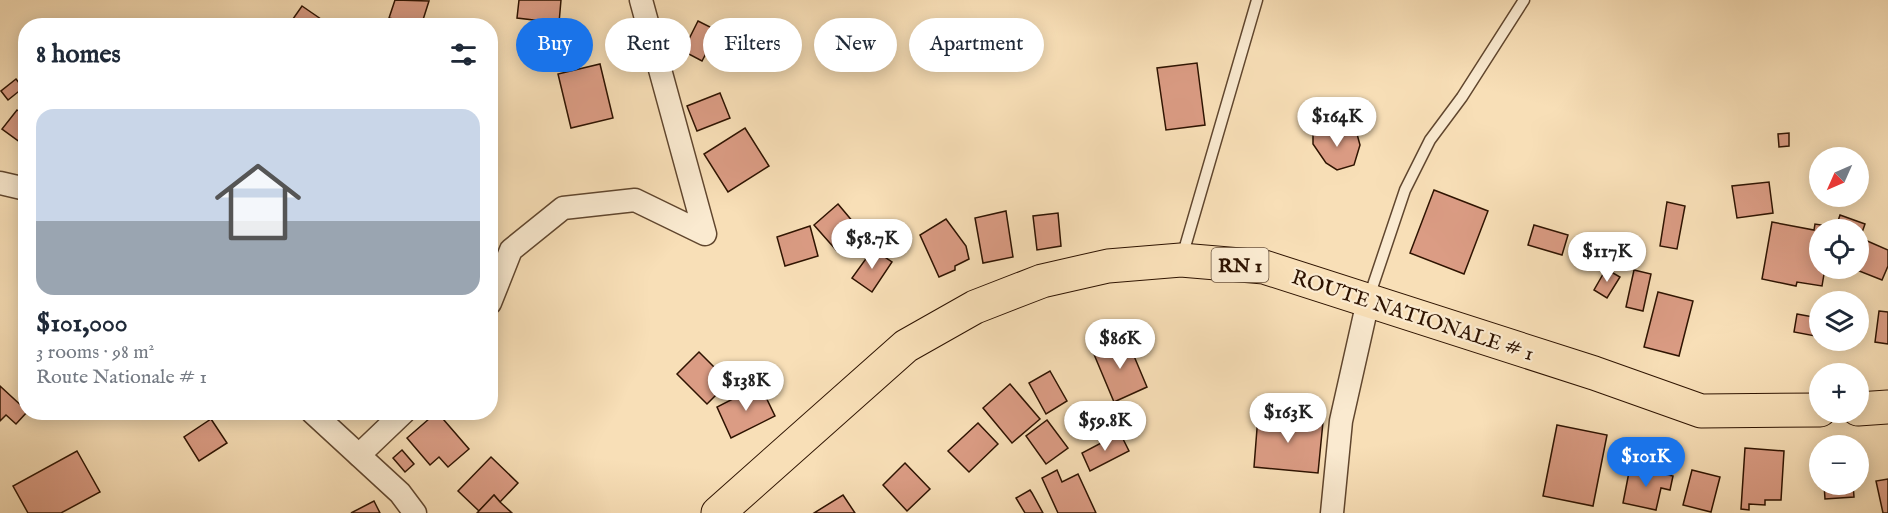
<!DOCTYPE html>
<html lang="en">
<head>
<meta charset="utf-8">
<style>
  :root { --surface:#fff; --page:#f6f6f7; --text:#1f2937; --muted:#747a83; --accent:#1a73e8 }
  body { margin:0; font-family:"IM FELL English",serif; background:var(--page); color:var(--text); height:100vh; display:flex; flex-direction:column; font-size:22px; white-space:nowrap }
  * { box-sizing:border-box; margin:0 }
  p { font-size:20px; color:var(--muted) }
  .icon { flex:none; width:33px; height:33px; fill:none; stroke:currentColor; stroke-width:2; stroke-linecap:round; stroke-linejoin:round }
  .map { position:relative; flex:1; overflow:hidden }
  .panel { position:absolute; left:18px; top:18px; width:480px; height:402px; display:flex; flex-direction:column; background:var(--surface); border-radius:24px; box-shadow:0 3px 15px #0003 }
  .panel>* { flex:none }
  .banner { position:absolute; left:516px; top:18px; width:570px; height:54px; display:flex; gap:12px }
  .needle { width:39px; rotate:225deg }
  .tools { position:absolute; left:1809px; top:147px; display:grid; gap:12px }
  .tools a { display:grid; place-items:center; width:60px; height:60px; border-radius:50%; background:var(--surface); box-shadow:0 3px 15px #0003; font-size:30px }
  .price { position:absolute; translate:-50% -51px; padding:0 14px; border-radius:21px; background:#fff; color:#222; font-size:20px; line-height:39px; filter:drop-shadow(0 2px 3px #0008) }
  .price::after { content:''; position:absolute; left:50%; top:36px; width:18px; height:14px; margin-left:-9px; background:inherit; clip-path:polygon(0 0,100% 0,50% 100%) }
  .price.current { background:var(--accent); color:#fff }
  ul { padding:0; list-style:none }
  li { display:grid; align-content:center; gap:12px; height:318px; padding:0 18px }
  li span { display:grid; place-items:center; height:186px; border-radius:18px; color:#555 }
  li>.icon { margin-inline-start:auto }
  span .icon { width:108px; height:108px; fill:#fffc; stroke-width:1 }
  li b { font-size:26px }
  h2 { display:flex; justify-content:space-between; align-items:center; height:72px; padding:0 18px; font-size:26px }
  .tag { padding:0 21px; border-radius:27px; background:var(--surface); box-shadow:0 3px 15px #0003; font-size:21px; line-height:54px }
  .tag.current { background:var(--accent); color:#fff }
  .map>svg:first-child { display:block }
  .building { fill:#db9c84; stroke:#2e1301; stroke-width:1.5 }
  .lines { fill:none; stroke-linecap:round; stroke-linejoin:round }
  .service-casing { stroke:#60462e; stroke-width:13 }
  .minor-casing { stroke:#60462e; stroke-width:25 }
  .primary-casing { stroke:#2e1301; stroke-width:35 }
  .service { stroke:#faead0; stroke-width:10 }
  .minor { stroke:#faead0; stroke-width:22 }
  .primary { stroke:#f8dfb7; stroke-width:33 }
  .labels { text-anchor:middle; stroke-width:4.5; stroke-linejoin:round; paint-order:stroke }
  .shield { fill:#faead0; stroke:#6b543f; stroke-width:1.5 }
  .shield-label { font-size:20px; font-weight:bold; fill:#2e1301 }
  .street-label { font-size:21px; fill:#2e1301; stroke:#faead0 }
</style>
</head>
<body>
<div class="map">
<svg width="1888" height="513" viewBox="0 0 1888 513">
  <rect width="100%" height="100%" fill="#f8dfb7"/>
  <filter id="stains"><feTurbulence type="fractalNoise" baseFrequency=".00333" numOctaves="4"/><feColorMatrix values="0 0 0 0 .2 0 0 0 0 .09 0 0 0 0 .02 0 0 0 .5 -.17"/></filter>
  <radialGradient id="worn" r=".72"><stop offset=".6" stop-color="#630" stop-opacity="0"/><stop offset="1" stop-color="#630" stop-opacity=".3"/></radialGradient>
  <g class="building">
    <path d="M395,0L429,1L421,26L389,18Z"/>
    <path d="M519,0H561L559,23L517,18Z"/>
    <path d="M302,6L331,26H288Z"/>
    <path d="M698,21L718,31L702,61L683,51Z"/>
    <path d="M1197,63L1205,125L1166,130L1157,68Z"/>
    <path d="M600,64L613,118L571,128L558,74Z"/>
    <path d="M490,70H494L497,105L490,106Z"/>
    <path d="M16,79L23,88L8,100L1,91Z"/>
    <path d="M720,93L730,118L697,131L687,106Z"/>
    <path d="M17,110L26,116L24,145L2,129Z"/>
    <path d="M745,128L769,166L728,192L704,154Z"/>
    <path d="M1313,130L1357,134L1360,145L1354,165L1337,170L1326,163L1313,144Z"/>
    <path d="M1789,133V146L1779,147L1778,134Z"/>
    <path d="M1769,182L1773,213L1737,218L1732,186Z"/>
    <path d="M1434,190L1488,211L1464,274L1410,253Z"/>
    <path d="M1667,202L1685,206L1677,249L1660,246Z"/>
    <path d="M838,204L859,229L836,250L814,225Z"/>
    <path d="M1006,211L1013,257L983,263L975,218Z"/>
    <path d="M1058,213L1061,246L1037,250L1033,216Z"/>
    <path d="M1840,215L1865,224L1858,244V230H1835Z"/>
    <path d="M946,219L966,246L969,259L955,266V270L939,277L920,235Z"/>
    <path d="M1772,222L1814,230L1815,224L1828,226L1827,230H1820V268H1825L1822,286L1797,282L1796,286L1762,279Z"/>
    <path d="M1534,225L1568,235L1562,255L1528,245Z"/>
    <path d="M810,226L818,256L785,266L777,237Z"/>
    <path d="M1865,240L1888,250V266L1882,280L1854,269L1858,268V256Z"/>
    <path d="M873,249L892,262L872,292L852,278Z"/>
    <path d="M1606,269L1620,277L1607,298L1594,290Z"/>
    <path d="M1634,270L1651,274L1643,311L1626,307Z"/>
    <path d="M1658,292L1693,301L1679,356L1644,347Z"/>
    <path d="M1879,311L1888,312V344L1875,342Z"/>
    <path d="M1797,314L1819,318L1815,336L1794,332Z"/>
    <path d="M1126,337L1147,387L1114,402L1093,352Z"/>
    <path d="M699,352L729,382L707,404L677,374Z"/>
    <path d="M1050,371L1067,401L1046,414L1029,383Z"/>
    <path d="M1010,384L1040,419L1012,443L983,408Z"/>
    <path d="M760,385L775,416L731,438L717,407Z"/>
    <path d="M0,386L26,410L27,412L16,424L6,415L0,421Z"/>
    <path d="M437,412L469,449L448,467L439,457L430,465L407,438Z"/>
    <path d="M1258,416L1323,422L1318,473L1254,467Z"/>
    <path d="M211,419L227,443L199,461L184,437Z"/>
    <path d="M1047,420L1068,448L1046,464L1026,436Z"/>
    <path d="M978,423L998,444L969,472L948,451Z"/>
    <path d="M1557,425L1607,435L1593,506L1543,496Z"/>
    <path d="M1120,433L1129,451L1090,471L1082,453Z"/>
    <path d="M1745,448L1784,451L1781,500H1765V505L1749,504V510L1741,509Z"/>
    <path d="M402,450L414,464L405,472L393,458Z"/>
    <path d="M77,451L100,492L61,513H28L13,486Z"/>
    <path d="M491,457L518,483L500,502L494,495L479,511L458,491Z"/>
    <path d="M905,463L930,489L907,511L883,485Z"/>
    <path d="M1630,467L1673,476L1670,490L1661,488L1656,510L1623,503Z"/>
    <path d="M1057,470L1062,482L1078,474L1096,513H1058L1042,478Z"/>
    <path d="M1692,470L1720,477L1711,512L1683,505Z"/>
    <path d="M1888,479V513H1883L1876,481Z"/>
    <path d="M1824,484H1853L1854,497L1825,499Z"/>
    <path d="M1030,490L1032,493L1043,513H1025L1016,498Z"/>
    <path d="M494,495L500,502L512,513H477Z"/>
    <path d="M843,495L855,513H814Z"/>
    <path d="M374,501L380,513H351Z"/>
  </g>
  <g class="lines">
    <g class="service-casing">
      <g id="service">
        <path d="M1182,257L1257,0"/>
        <path d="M1369,297L1405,190L1430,140L1462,97L1524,0"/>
      </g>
    </g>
    <g class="minor-casing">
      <g id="minor">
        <path d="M0,183L26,189"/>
        <path d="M490,303L511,250L563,208L635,200L705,234L641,0"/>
        <path d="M312,412L400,493L415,513"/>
        <path d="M359,455L404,412"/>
        <path d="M1332,513L1341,421L1368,301"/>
      </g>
    </g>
    <g class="primary-casing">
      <g id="primary">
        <path d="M1858,409L1888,407"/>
        <path d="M718,513L906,346L975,307L1042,281L1108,266L1181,260L1264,267L1594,373L1701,411L1820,410"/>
      </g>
    </g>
    <use href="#service" class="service"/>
    <use href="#minor" class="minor"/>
    <use href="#primary" class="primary"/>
  </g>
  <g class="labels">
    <rect class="shield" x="1211.5" y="248" width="57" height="34" rx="4.5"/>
    <g class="shield-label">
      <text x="1240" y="272">RN 1</text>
    </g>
    <g class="street-label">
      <text transform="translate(1413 315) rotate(18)" y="7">ROUTE NATIONALE # 1</text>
    </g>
  </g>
  <rect width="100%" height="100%" filter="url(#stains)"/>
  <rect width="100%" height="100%" fill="url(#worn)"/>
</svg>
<div class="tools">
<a><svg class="needle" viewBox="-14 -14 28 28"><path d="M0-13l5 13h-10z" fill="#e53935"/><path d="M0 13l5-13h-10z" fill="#747a83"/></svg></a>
<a><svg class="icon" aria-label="locate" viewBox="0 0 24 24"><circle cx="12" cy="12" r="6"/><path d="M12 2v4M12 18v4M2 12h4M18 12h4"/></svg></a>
<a><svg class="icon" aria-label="layers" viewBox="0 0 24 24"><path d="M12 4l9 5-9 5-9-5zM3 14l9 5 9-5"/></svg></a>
<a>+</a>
<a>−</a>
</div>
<b class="price" style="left:1337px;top:148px">$164K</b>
<b class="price" style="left:872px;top:270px">$58.7K</b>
<b class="price" style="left:1607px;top:283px">$117K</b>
<b class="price" style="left:1120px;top:370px">$86K</b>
<b class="price" style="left:746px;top:412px">$138K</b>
<b class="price" style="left:1288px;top:444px">$163K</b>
<b class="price" style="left:1105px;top:452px">$59.8K</b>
<b class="price current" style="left:1646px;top:488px">$101K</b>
<div class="banner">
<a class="tag current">Buy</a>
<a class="tag">Rent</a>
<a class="tag">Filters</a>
<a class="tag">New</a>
<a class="tag">Apartment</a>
</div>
<section class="panel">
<h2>8 homes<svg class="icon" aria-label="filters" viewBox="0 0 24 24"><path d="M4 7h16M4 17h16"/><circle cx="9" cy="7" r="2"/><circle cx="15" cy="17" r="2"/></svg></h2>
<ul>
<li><span style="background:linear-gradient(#c9d6e8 60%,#9aa5b1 0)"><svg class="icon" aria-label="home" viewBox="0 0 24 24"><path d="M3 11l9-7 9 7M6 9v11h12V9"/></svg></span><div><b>$101,000</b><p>3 rooms · 98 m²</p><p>Route Nationale # 1</p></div></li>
</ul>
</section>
</div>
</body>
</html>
